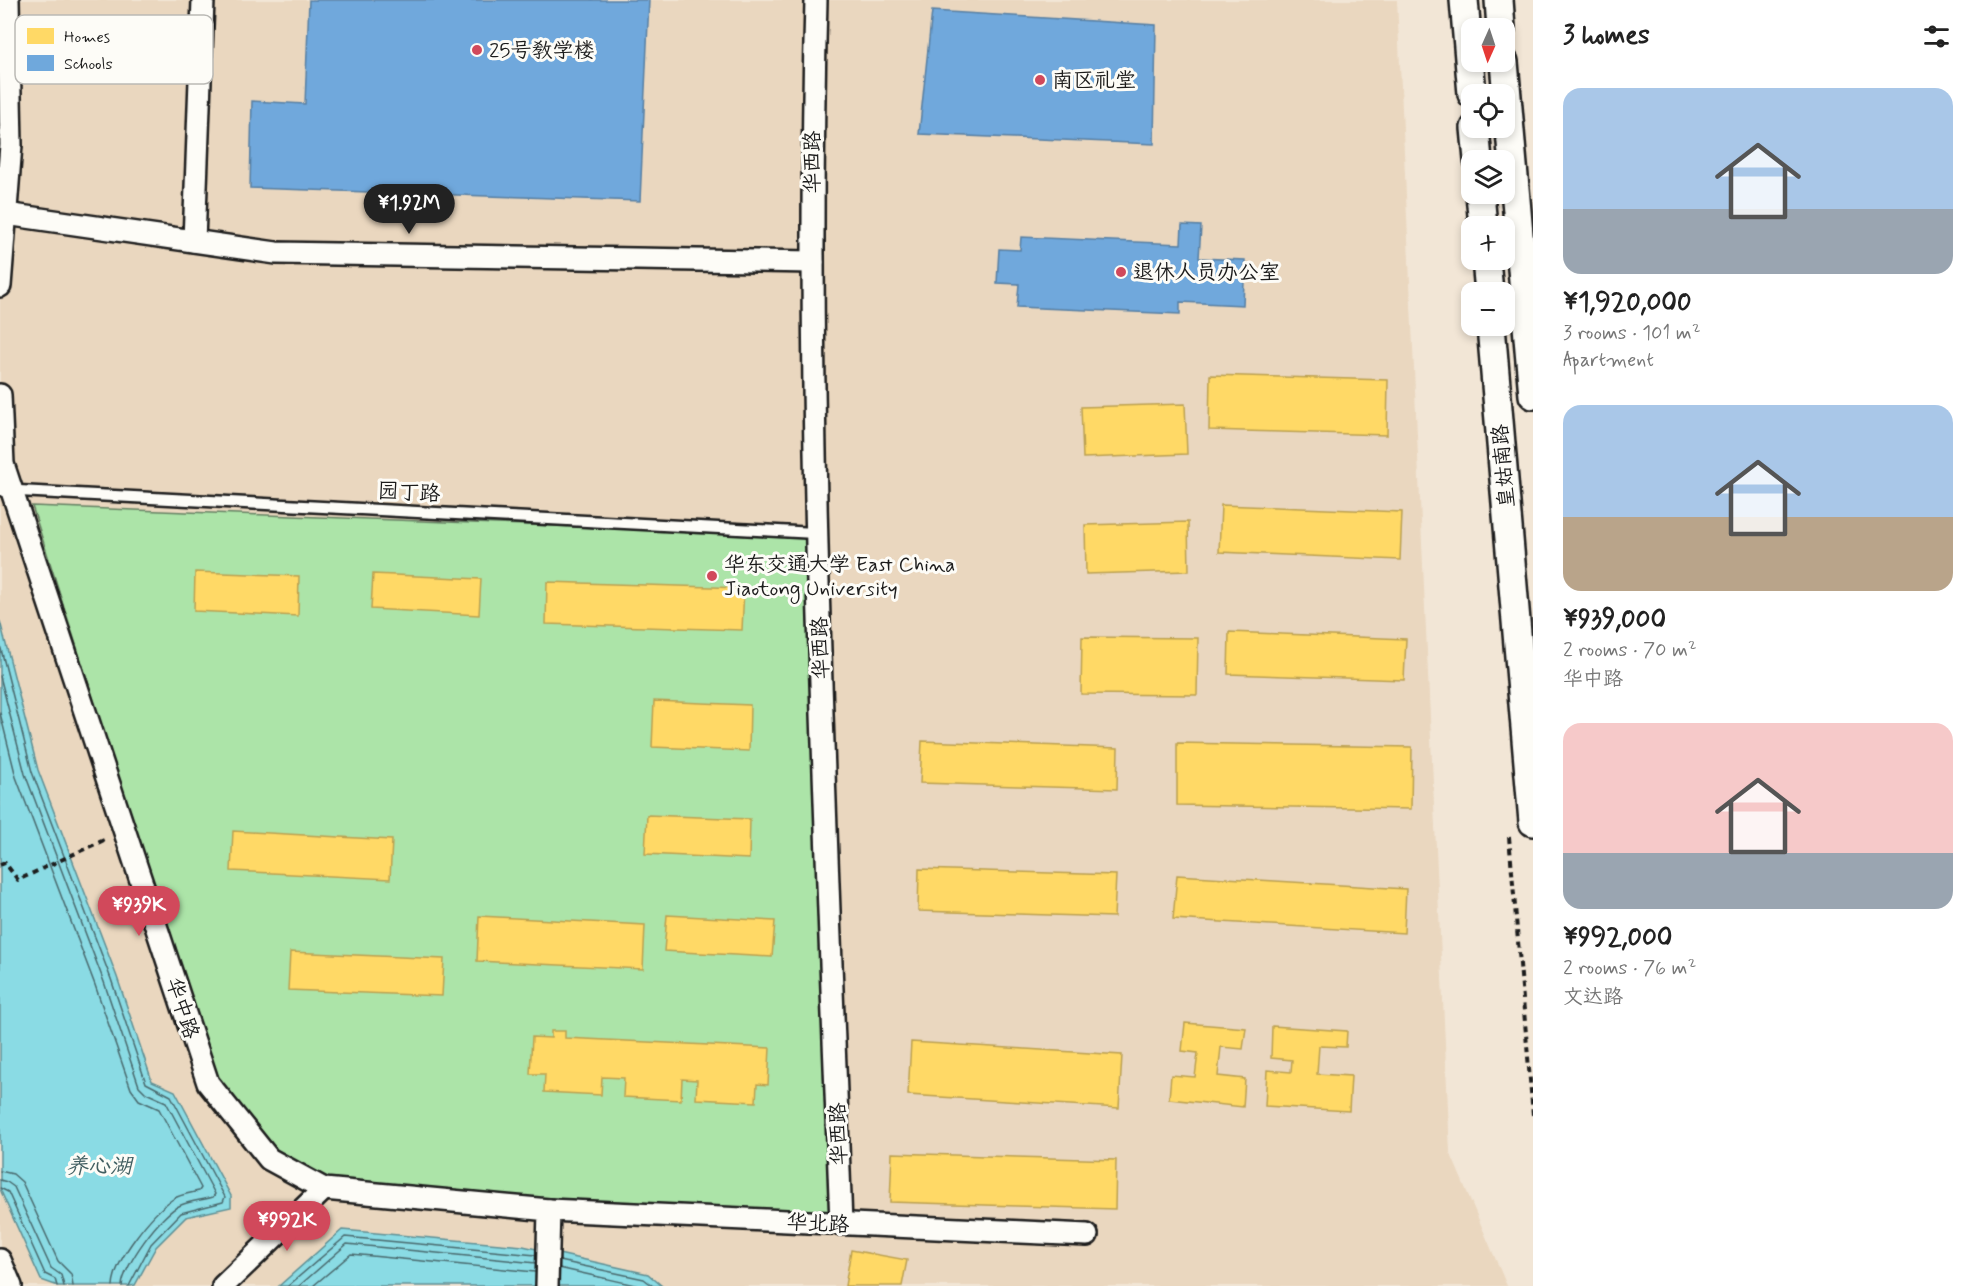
<!DOCTYPE html>
<html lang="en">
<head>
<meta charset="utf-8">
<style>
  :root { --surface:#fff; --page:#f6f6f6; --text:#222; --muted:#767676; --accent:#d1495b }
  body { margin:0; font-family:Mynerve,"LXGW WenKai TC",sans-serif; background:var(--page); color:var(--text); height:100vh; display:flex; flex-direction:column; font-size:22px; white-space:nowrap }
  * { box-sizing:border-box; margin:0 }
  p { font-size:20px; color:var(--muted) }
  .icon { flex:none; width:33px; height:33px; fill:none; stroke:currentColor; stroke-width:2; stroke-linecap:round; stroke-linejoin:round }
  .map { position:relative; flex:1; overflow:hidden }
  .details { display:flex; flex-direction:column; background:var(--surface); width:450px }
  .details>* { flex:none }
  .needle { width:39px; rotate:183deg }
  .fabs { position:absolute; left:1461px; top:18px; display:grid; gap:12px }
  .fabs a { display:grid; place-items:center; width:54px; height:54px; border-radius:12px; background:var(--surface); box-shadow:0 3px 9px #0003; font-size:30px }
  .price { position:absolute; translate:-50% -51px; padding:0 14px; border-radius:21px; background:var(--accent); color:#fff; font-size:20px; line-height:39px; filter:drop-shadow(0 2px 3px #0008) }
  .price::after { content:''; position:absolute; left:50%; top:36px; width:18px; height:14px; margin-left:-9px; background:inherit; clip-path:polygon(0 0,100% 0,50% 100%) }
  .price.current { background:#222; color:#fff }
  ul { padding:0; list-style:none }
  li { display:grid; align-content:center; gap:12px; height:318px; padding:0 30px }
  li span { display:grid; place-items:center; height:186px; border-radius:18px; color:#555 }
  li>.icon { margin-inline-start:auto }
  span .icon { width:108px; height:108px; fill:#fffc; stroke-width:1 }
  li b { font-size:26px }
  h2 { display:flex; justify-content:space-between; align-items:center; height:72px; padding:0 30px; font-size:26px }
  main { display:flex; flex:1; min-height:0 }
  .map>svg:first-child { display:block }
  .built { fill:#ead7bf }
  .green { fill:#ace4a8; stroke:#648062; stroke-width:1.5 }
  .water { fill:#8adbe4; stroke:#5e8f94; stroke-width:1.5 }
  .homes { fill:#ffd966; stroke:#bba050; stroke-width:1.5 }
  .schools { fill:#6fa8dc; stroke:#567ea2; stroke-width:1.5 }
  .lines { fill:none; stroke-linecap:round; stroke-linejoin:round }
  .shore { stroke:#48686c; stroke-width:1.5 }
  .service-casing { stroke:#1c1c1c; stroke-width:15 }
  .minor-casing { stroke:#1c1c1c; stroke-width:26 }
  .tertiary-casing { stroke:#1c1c1c; stroke-width:32 }
  .path { stroke:#1c1c1c; stroke-width:4; stroke-dasharray:6 4.5; stroke-linecap:butt }
  .service { stroke:#fdfcf7; stroke-width:10 }
  .minor { stroke:#fdfcf7; stroke-width:21 }
  .tertiary { stroke:#fdfcf7; stroke-width:27 }
  .poi-dot { fill:#d1495b; stroke:#fdfcf7; stroke-width:2 }
  .labels { text-anchor:middle; stroke-width:6; stroke-linejoin:round; paint-order:stroke }
  .poi-label { font-size:21px; fill:#1c1c1c; stroke:#fdfcf7; text-anchor:start }
  .street-label { font-size:21px; fill:#1c1c1c; stroke:#fdfcf7 }
  .water-label { font-size:22px; font-style:italic; fill:#425f62; stroke:#fdfcf7 }
  .key { fill:#fdfcf7; stroke:#bab9b5; stroke-width:1.5 }
  .key-label { font-size:16px; fill:#1c1c1c }
</style>
</head>
<body>
<main>
<div class="map">
<svg width="1533" height="1286" viewBox="0 0 1533 1286">
  <rect width="100%" height="100%" fill="#f2e6d6"/>
  <filter id="ink" filterUnits="userSpaceOnUse"><feTurbulence type="fractalNoise" baseFrequency=".0167" numOctaves="2"/><feDisplacementMap in="SourceGraphic" scale="12" xChannelSelector="R" yChannelSelector="G"/><feConvolveMatrix kernelMatrix="1 2 1 2 8 2 1 2 1" color-interpolation-filters="sRGB"/></filter>
  <g filter="url(#ink)">
    <path class="built" d="M0,0H1397L1450,1152L1507,1286H0Z"/>
    <path class="green" d="M32,506L812,536L834,1215L549,1203L328,1183L272,1152L214,1079Z"/>
    <g class="water">
      <path d="M0,621L38,770L117,977L152,1081L175,1091L231,1196V1207L186,1217L156,1247L135,1285L131,1286H58L41,1280L0,1189Z"/>
      <path d="M342,1230L523,1246L648,1274L662,1286H279Z"/>
    </g>
    <g class="homes">
      <path d="M1210,375L1388,380L1387,435L1209,430Z"/>
      <path d="M1185,404L1187,454L1083,458L1081,407Z"/>
      <path d="M1221,505L1402,512L1400,560L1219,552Z"/>
      <path d="M1188,522L1189,571L1086,574L1085,525Z"/>
      <path d="M195,572L299,576L298,616L194,611Z"/>
      <path d="M373,574L481,579L479,615L371,609Z"/>
      <path d="M547,582L744,588L742,630L546,624Z"/>
      <path d="M1229,632L1406,639L1404,680L1228,674Z"/>
      <path d="M1082,637L1198,638L1197,695L1081,694Z"/>
      <path d="M654,701L750,705L749,751L652,747Z"/>
      <path d="M922,741L1118,748L1117,789L920,783Z"/>
      <path d="M1177,743L1412,747L1411,809L1177,805Z"/>
      <path d="M647,815L750,819L749,859L645,854Z"/>
      <path d="M233,831L392,840L390,879L231,871Z"/>
      <path d="M919,869L1116,875L1114,917L918,911Z"/>
      <path d="M1177,875L1406,889L1404,933L1173,919Z"/>
      <path d="M667,915L775,921L772,957L664,951Z"/>
      <path d="M479,916L645,925L643,969L477,961Z"/>
      <path d="M290,952L444,959L442,996L288,990Z"/>
      <path d="M1185,1023L1246,1028L1243,1049L1221,1047L1218,1076L1245,1079L1243,1107L1169,1099L1171,1075L1195,1077L1198,1053L1182,1051Z"/>
      <path d="M1272,1026L1347,1031L1346,1047L1319,1046L1317,1074L1351,1076L1349,1111L1265,1106L1267,1070L1291,1072L1292,1060L1271,1058Z"/>
      <path d="M551,1031H565V1038L770,1048L768,1085L757,1084L756,1102L696,1099L697,1080L682,1079L681,1100L623,1097L624,1078L602,1077L601,1095L544,1092L545,1074H530L532,1037L551,1038Z"/>
      <path d="M911,1042L1122,1055L1119,1108L908,1095Z"/>
      <path d="M892,1153L1116,1160L1115,1209L890,1202Z"/>
      <path d="M851,1250L907,1260L902,1286H845Z"/>
    </g>
    <g class="schools">
      <path d="M309,0H649L640,201L250,188L252,101L305,104Z"/>
      <path d="M932,11L1156,25L1154,144L919,134Z"/>
      <path d="M1182,225L1201,226L1199,258L1245,260L1243,305L1180,302V314L1017,307L1019,284L997,283L999,249L1020,250L1021,237L1181,244Z"/>
    </g>
    <g class="lines">
      <g class="shore">
        <path d="M0,645L32,772L111,979L146,1083L171,1096L225,1197L223,1202L181,1213L151,1244L129,1286"/>
        <path d="M0,676L25,774L104,982L139,1086L146,1093L166,1102L215,1194L213,1197C203,1200 191,1201 181,1205C162,1212 123,1266 122,1286"/>
        <path d="M0,713L16,777L95,985L131,1089L139,1100L159,1109L201,1188L199,1191C191,1193 180,1194 173,1199C152,1213 114,1260 113,1286"/>
        <path d="M0,1171L13,1174L22,1182L58,1261L71,1274L73,1286"/>
        <path d="M0,1180L7,1182L14,1187L51,1268L61,1275L64,1286"/>
        <path d="M0,1188L8,1192L45,1274L55,1279L57,1286"/>
        <path d="M560,1261L644,1279L653,1286"/>
        <path d="M559,1268L639,1286"/>
        <path d="M288,1286L345,1237L536,1255"/>
        <path d="M299,1286L347,1244L536,1263"/>
        <path d="M313,1286L351,1254L535,1272"/>
      </g>
      <g class="service-casing">
        <path id="service" d="M0,490L815,533"/>
      </g>
      <g class="minor-casing">
        <g id="minor">
          <path d="M816,0C805,408 826,816 841,1224"/>
          <path d="M6,214L276,253L813,262"/>
          <path d="M194,241L203,0"/>
          <path d="M0,286L11,145L8,0"/>
          <path d="M0,395L3,464L208,1083L269,1159L324,1189L549,1210L547,1286"/>
          <path d="M549,1210L1087,1235"/>
          <path d="M0,1260L11,1286"/>
          <path d="M223,1286L324,1189"/>
        </g>
      </g>
      <g class="tertiary-casing">
        <g id="tertiary">
          <path d="M1464,0L1472,94"/>
          <path d="M1499,0L1501,28"/>
          <path d="M1504,62L1533,395"/>
          <path d="M1475,128L1478,160"/>
          <path d="M1480,194L1483,226"/>
          <path d="M1486,260L1489,292"/>
          <path d="M1491,326L1533,822"/>
        </g>
      </g>
      <g class="path">
        <path d="M1509,837L1533,1115"/>
        <path d="M0,865L5,863L18,880L104,840"/>
      </g>
      <use href="#service" class="service"/>
      <use href="#minor" class="minor"/>
      <use href="#tertiary" class="tertiary"/>
    </g>
  </g>
  <g class="poi-dot">
    <circle cx="477" cy="50" r="6"/>
    <circle cx="1040" cy="80" r="6"/>
    <circle cx="1121" cy="272" r="6"/>
    <circle cx="712" cy="576" r="6"/>
  </g>
  <g class="labels">
    <g class="poi-label">
      <text x="489" y="57">25号教学楼</text>
      <text x="1052" y="87">南区礼堂</text>
      <text x="1133" y="279">退休人员办公室</text>
      <text x="724" y="571">华东交通大学 East China<tspan x="724" dy="24">Jiaotong University</tspan></text>
    </g>
    <g class="street-label">
      <text transform="translate(812 162) rotate(-90)" y="7">华西路</text>
      <text transform="translate(1503 466) rotate(-95)" y="7">皇姑南路</text>
      <text transform="translate(409 492) rotate(3)" y="7">园丁路</text>
      <text transform="translate(820 648) rotate(-92)" y="7">华西路</text>
      <text transform="translate(183 1008) rotate(72)" y="7">华中路</text>
      <text transform="translate(838 1134) rotate(-92)" y="7">华西路</text>
      <text transform="translate(818 1223) rotate(3)" y="7">华北路</text>
    </g>
    <g class="water-label">
      <text x="99" y="1173">养心湖</text>
    </g>
  </g>
  <rect x="15" y="15" width="198" height="69" rx="9" class="key"/>
  <rect x="27" y="28" width="27" height="16" fill="#ffd966"/>
  <rect x="27" y="55" width="27" height="16" fill="#6fa8dc"/>
  <g class="key-label">
    <text x="64" y="42">Homes</text>
    <text x="64" y="69">Schools</text>
  </g>
</svg>
<div class="fabs">
<a><svg class="needle" viewBox="-14 -14 28 28"><path d="M0-13l5 13h-10z" fill="#e53935"/><path d="M0 13l5-13h-10z" fill="#767676"/></svg></a>
<a><svg class="icon" aria-label="locate" viewBox="0 0 24 24"><circle cx="12" cy="12" r="6"/><path d="M12 2v4M12 18v4M2 12h4M18 12h4"/></svg></a>
<a><svg class="icon" aria-label="layers" viewBox="0 0 24 24"><path d="M12 4l9 5-9 5-9-5zM3 14l9 5 9-5"/></svg></a>
<a>+</a>
<a>−</a>
</div>
<b class="price current" style="left:409px;top:235px">¥1.92M</b>
<b class="price" style="left:139px;top:937px">¥939K</b>
<b class="price" style="left:287px;top:1252px">¥992K</b>
</div>
<section class="details">
<h2>3 homes<svg class="icon" aria-label="filters" viewBox="0 0 24 24"><path d="M4 7h16M4 17h16"/><circle cx="9" cy="7" r="2"/><circle cx="15" cy="17" r="2"/></svg></h2>
<ul>
<li><span style="background:linear-gradient(#a9c7e8 65%,#9aa5b1 0)"><svg class="icon" aria-label="home" viewBox="0 0 24 24"><path d="M3 11l9-7 9 7M6 9v11h12V9"/></svg></span><div><b>¥1,920,000</b><p>3 rooms · 101 m²</p><p>Apartment</p></div></li>
<li><span style="background:linear-gradient(#a9c7e8 60%,#b9a48a 0)"><svg class="icon" aria-label="home" viewBox="0 0 24 24"><path d="M3 11l9-7 9 7M6 9v11h12V9"/></svg></span><div><b>¥939,000</b><p>2 rooms · 70 m²</p><p>华中路</p></div></li>
<li><span style="background:linear-gradient(#f6c9c9 70%,#9aa5b1 0)"><svg class="icon" aria-label="home" viewBox="0 0 24 24"><path d="M3 11l9-7 9 7M6 9v11h12V9"/></svg></span><div><b>¥992,000</b><p>2 rooms · 76 m²</p><p>文达路</p></div></li>
</ul>
</section>
</main>
</body>
</html>
